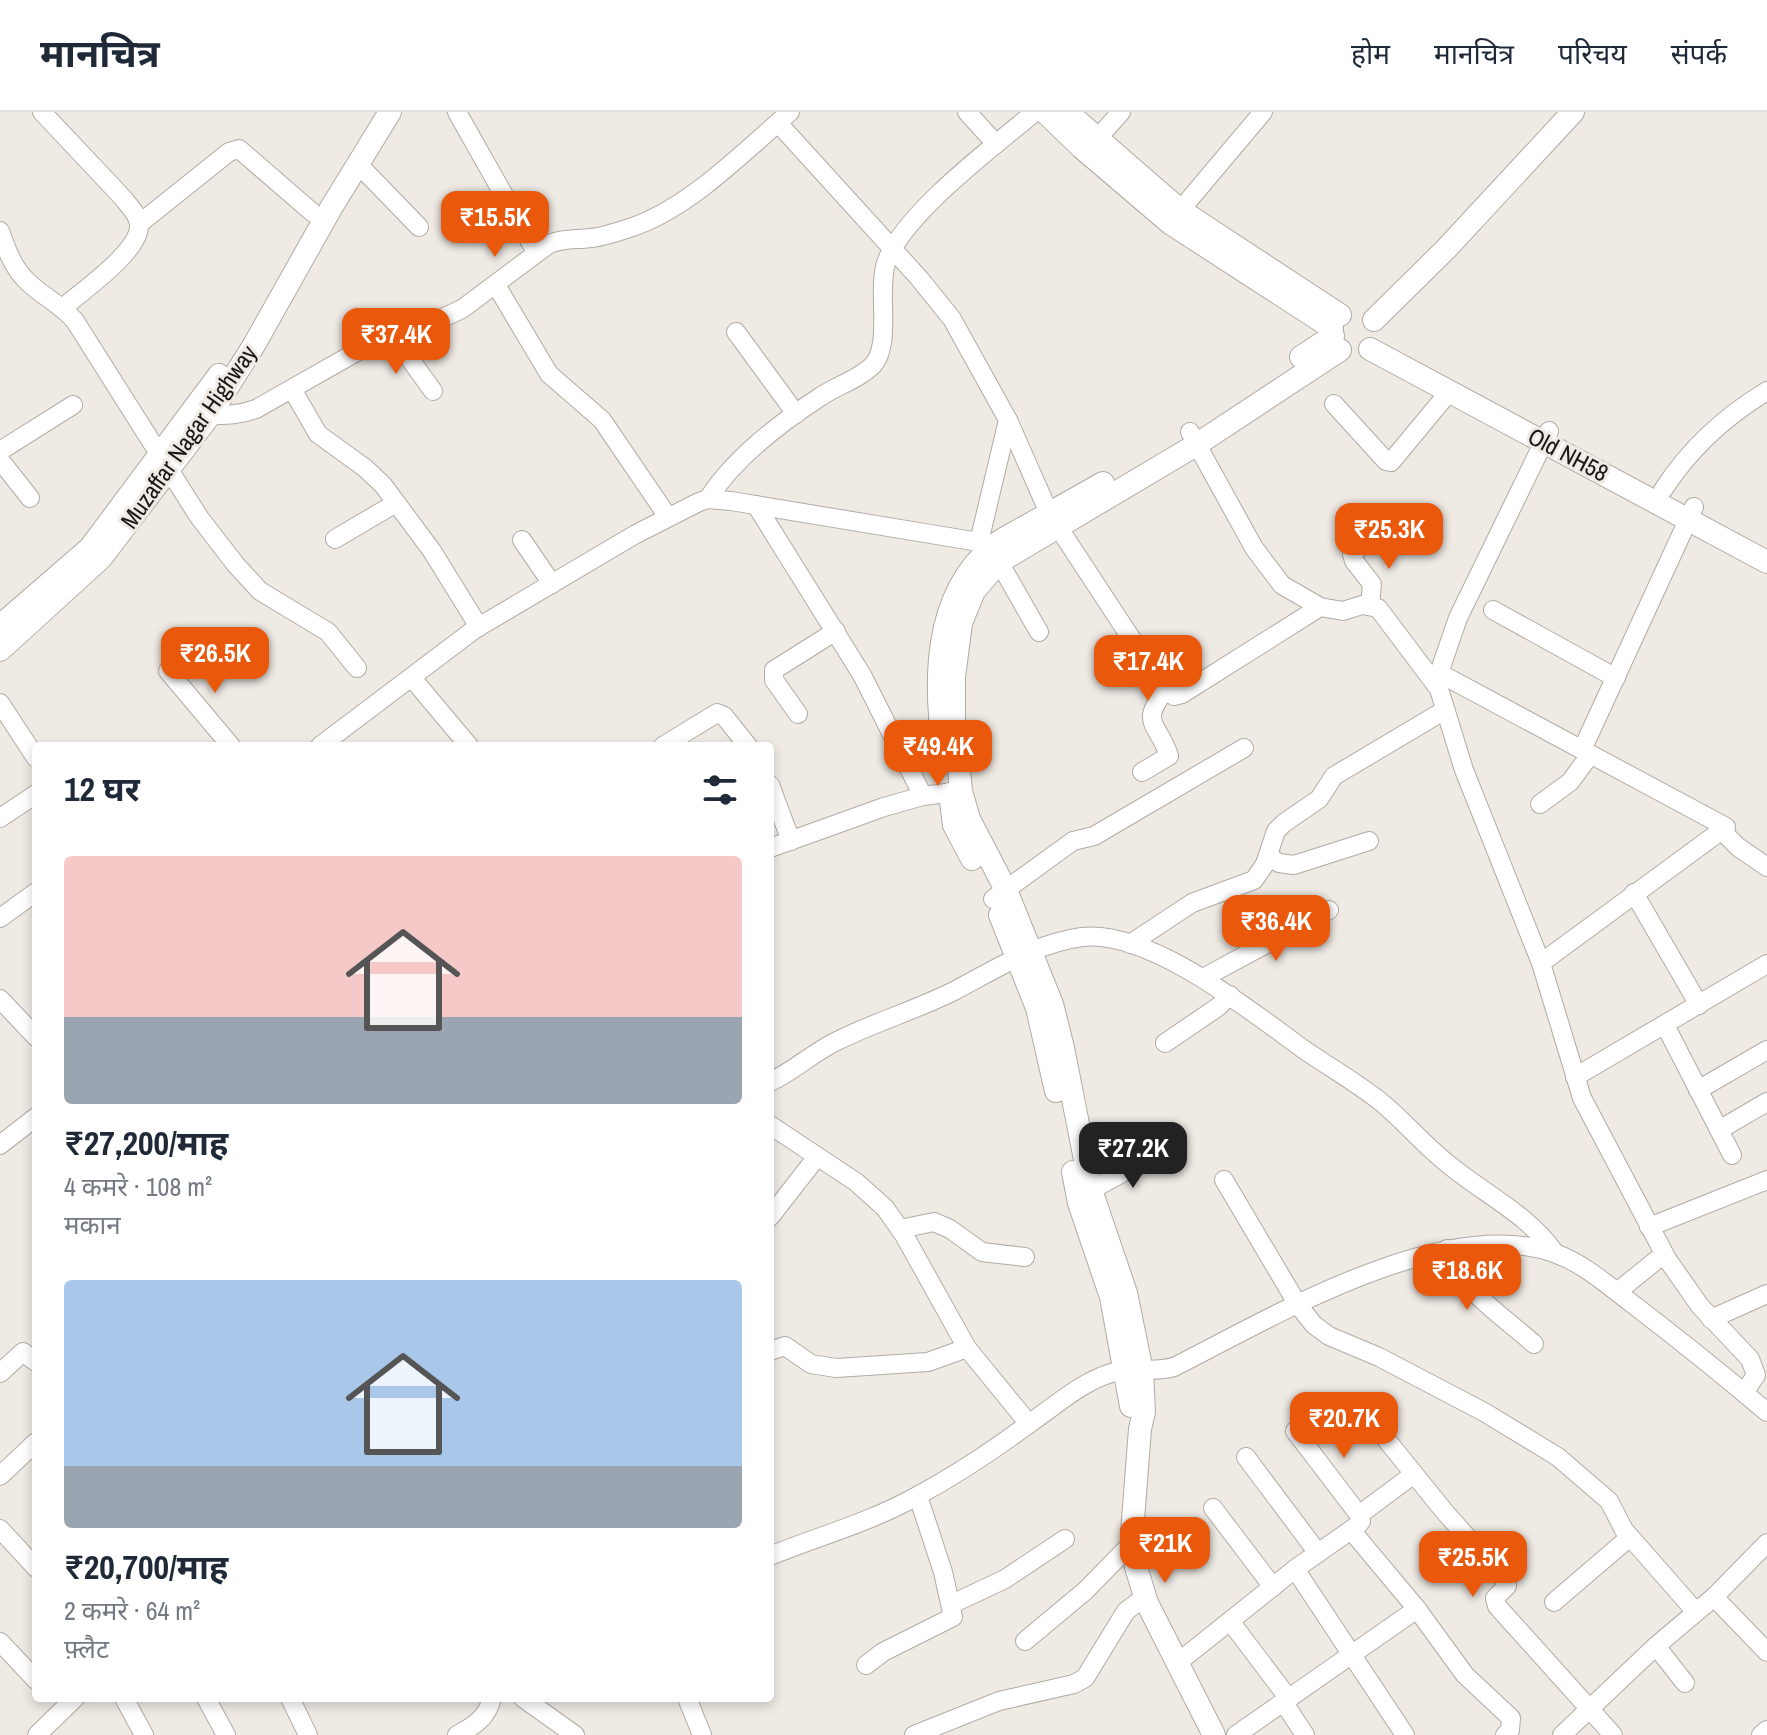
<!DOCTYPE html>
<html lang="hi">
<head>
<meta charset="utf-8">
<style>
  :root { --surface:#fff; --page:#f2f2f3; --text:#1f2937; --muted:#747a83; --line:#e0e1e3; --accent:#ea580c }
  body { margin:0; font-family:"Archivo Narrow","Noto Sans Devanagari",sans-serif; background:var(--page); color:var(--text); height:100vh; display:flex; flex-direction:column; font-size:30px; white-space:nowrap }
  * { box-sizing:border-box; margin:0 }
  p { font-size:26px; color:var(--muted) }
  .icon { flex:none; width:44px; height:44px; fill:none; stroke:currentColor; stroke-width:2; stroke-linecap:round; stroke-linejoin:round }
  .map { position:relative; flex:1; overflow:hidden }
  .drawer { position:absolute; left:32px; top:630px; width:742px; height:960px; display:flex; flex-direction:column; background:var(--surface); border-radius:8px; box-shadow:0 4px 12px #0003 }
  .drawer>* { flex:none }
  .price { position:absolute; translate:-50% -68px; padding:0 18px; border-radius:16px; background:var(--accent); color:#fff; font-size:26px; line-height:52px; filter:drop-shadow(0 2px 4px #0008) }
  .price::after { content:''; position:absolute; left:50%; top:48px; width:24px; height:18px; margin-left:-12px; background:inherit; clip-path:polygon(0 0,100% 0,50% 100%) }
  .price.current { background:#222; color:#fff }
  ul { padding:0; list-style:none }
  li { display:grid; align-content:center; gap:16px; height:424px; padding:0 32px }
  li span { display:grid; place-items:center; height:248px; border-radius:8px; color:#555 }
  li>.icon { margin-inline-start:auto }
  span .icon { width:144px; height:144px; fill:#fffc; stroke-width:1 }
  li b { font-size:34px }
  h2 { display:flex; justify-content:space-between; align-items:center; height:96px; padding:0 32px; font-size:34px }
  header { display:flex; align-items:center; gap:48px; box-sizing:border-box; height:112px; padding:0 40px; background:var(--surface); border-bottom:2px solid var(--line) }
  header strong { font-size:38px }
  nav { display:flex; gap:44px; margin-inline-start:auto; font-size:28px }
  .map>svg:first-child { display:block }
  .lines { fill:none; stroke-linecap:round; stroke-linejoin:round }
  .minor-casing { stroke:#b0aba5; stroke-width:20 }
  .major-casing { stroke:#b0aba5; stroke-width:24 }
  .minor { stroke:#fff; stroke-width:18 }
  .major { stroke:#fff; stroke-width:22 }
  .labels { text-anchor:middle; stroke-width:6; stroke-linejoin:round; paint-order:stroke }
  .street-label { font-size:24px; fill:#1a1816; stroke:#efeae4 }
</style>
</head>
<body>
<header>
<strong>मानचित्र</strong>
<nav><a>होम</a><a>मानचित्र</a><a>परिचय</a><a>संपर्क</a></nav>
</header>
<div class="map">
<svg width="1767" height="1623" viewBox="0 0 1767 1623">
  <rect width="100%" height="100%" fill="#efeae4"/>
  <g class="lines">
    <g class="minor-casing">
      <g id="minor">
        <path d="M42,0L123,86C129,94 138,102 139,112C142,138 82,179 64,195"/>
        <path d="M457,0L536,140"/>
        <path d="M967,0L996,32"/>
        <path d="M778,11L919,166L952,207L1008,308L1049,401L1165,578L1174,584L1182,582L1320,495"/>
        <path d="M1096,28L1121,0"/>
        <path d="M358,52L419,115"/>
        <path d="M1172,108L1263,0"/>
        <path d="M139,112L229,40L239,37L313,101"/>
        <path d="M0,119C6,136 12,153 24,166C39,183 60,191 75,209L199,405L236,453L260,479L328,520L357,556"/>
        <path d="M496,173L549,262L602,308L668,405"/>
        <path d="M736,220L796,302"/>
        <path d="M394,225L433,279"/>
        <path d="M292,277L318,322L365,356L383,373L432,439L479,515"/>
        <path d="M1334,292L1386,349L1391,350L1449,280"/>
        <path d="M197,301C219,304 235,304 256,297L367,234L421,216L462,197L549,132C564,126 575,128 591,126C607,124 623,118 638,113C693,92 746,38 790,0"/>
        <path d="M1549,319L1458,506L1439,561V577L1464,658L1541,851L1582,986L1667,1147L1700,1194L1750,1247L1756,1263L1744,1281"/>
        <path d="M1190,320L1254,436L1282,473L1320,495L1343,499L1362,493L1378,496L1439,577"/>
        <path d="M0,339L73,293"/>
        <path d="M0,348L30,386"/>
        <path d="M1663,378C1690,336 1724,305 1767,279"/>
        <path d="M708,387C734,346 780,311 820,285C836,274 859,267 873,253C892,232 877,179 886,151C902,103 994,34 1035,0"/>
        <path d="M756,393L862,563L923,684L961,679"/>
        <path d="M335,427L396,391"/>
        <path d="M522,428L552,472"/>
        <path d="M979,430L1008,308"/>
        <path d="M999,450L1039,520"/>
        <path d="M1370,494L1372,472L1354,449L1352,442L1383,415"/>
        <path d="M1493,498L1616,566"/>
        <path d="M168,559L231,634"/>
        <path d="M1439,561L1726,715L1541,851"/>
        <path d="M412,566L469,634"/>
        <path d="M0,591L36,646"/>
        <path d="M798,602L774,568V558L836,519"/>
        <path d="M320,634L475,517L636,422L699,390L708,387L731,389L979,430L1002,439"/>
        <path d="M663,634L717,601L724,604L748,634"/>
        <path d="M1582,638L1694,395"/>
        <path d="M1142,660L1169,644C1158,610 1139,613 1165,578"/>
        <path d="M770,673L791,729"/>
        <path d="M1540,692L1570,670L1590,643"/>
        <path d="M0,706L36,682"/>
        <path d="M1722,719L1738,735L1767,755"/>
        <path d="M770,736L884,695L923,684"/>
        <path d="M1268,744L1279,751L1294,753L1369,729"/>
        <path d="M1634,781L1699,893"/>
        <path d="M993,787L1073,729L1094,724L1244,636"/>
        <path d="M0,806L36,780"/>
        <path d="M1130,832L1192,791L1254,768L1265,752L1276,719L1284,711L1319,687L1334,664L1445,598"/>
        <path d="M1203,866L1329,798"/>
        <path d="M0,887L36,925"/>
        <path d="M1665,913L1732,1043"/>
        <path d="M1165,931L1218,895L1230,883"/>
        <path d="M1575,965L1767,852"/>
        <path d="M770,970C794,959 812,941 837,929C875,910 916,898 954,879C994,858 1036,831 1082,825C1150,817 1253,901 1306,939C1331,956 1357,971 1381,990C1404,1009 1424,1033 1448,1052C1484,1082 1528,1102 1555,1141"/>
        <path d="M1698,978L1767,938"/>
        <path d="M770,1013L856,1070L885,1096L904,1123L967,1236L1029,1312"/>
        <path d="M1719,1018L1767,990"/>
        <path d="M0,1033L36,1005"/>
        <path d="M1224,1068L1298,1193L1314,1213L1329,1224L1379,1245L1484,1300L1558,1345L1609,1389L1624,1418L1696,1500"/>
        <path d="M1080,1084L1168,1036"/>
        <path d="M770,1105L816,1046"/>
        <path d="M1649,1115L1767,1068"/>
        <path d="M900,1117L934,1110L950,1117L982,1140L1025,1145"/>
        <path d="M1447,1137C1460,1178 1503,1204 1534,1232"/>
        <path d="M1617,1180L1664,1142"/>
        <path d="M1711,1207L1767,1182"/>
        <path d="M770,1239L785,1234L811,1252L836,1256L928,1250L967,1236"/>
        <path d="M0,1261L23,1240L36,1250"/>
        <path d="M1295,1319L1359,1403"/>
        <path d="M1381,1321L1444,1399L1505,1468L1507,1474L1495,1486L1497,1494L1613,1623"/>
        <path d="M1246,1345L1318,1441"/>
        <path d="M0,1364L36,1330"/>
        <path d="M1213,1396L1273,1475"/>
        <path d="M0,1417L36,1456"/>
        <path d="M1351,1418L1417,1497L1465,1563L1511,1606L1510,1618L1505,1623"/>
        <path d="M770,1444C819,1424 871,1410 917,1384C956,1363 995,1337 1030,1311C1055,1294 1079,1272 1108,1262C1129,1255 1152,1261 1174,1255C1271,1206 1444,1102 1554,1141C1583,1151 1606,1172 1630,1190C1677,1226 1722,1262 1767,1300"/>
        <path d="M1295,1457L1405,1623"/>
        <path d="M1714,1485L1767,1540"/>
        <path d="M1554,1490L1630,1425"/>
        <path d="M952,1492L1005,1467L1065,1427"/>
        <path d="M1230,1509L1289,1587"/>
        <path d="M1025,1529L1085,1479L1133,1430"/>
        <path d="M0,1530L36,1568"/>
        <path d="M1656,1534L1685,1571"/>
        <path d="M1176,1552L1295,1457L1358,1413L1361,1409L1359,1403L1414,1362"/>
        <path d="M866,1553L883,1540L953,1505L943,1460L918,1384"/>
        <path d="M124,1586L144,1623"/>
        <path d="M206,1586L226,1623"/>
        <path d="M290,1586L308,1623"/>
        <path d="M523,1586L575,1623"/>
        <path d="M687,1586L702,1623"/>
        <path d="M1284,1591L1305,1623"/>
        <path d="M37,1623L75,1586"/>
        <path d="M457,1623C474,1614 487,1606 492,1586"/>
        <path d="M914,1623L999,1589L1074,1572L1085,1566L1126,1499L1145,1485"/>
        <path d="M1236,1623L1417,1497"/>
        <path d="M1562,1623L1656,1534L1714,1485L1767,1431"/>
        <path d="M1761,1623L1767,1618"/>
      </g>
    </g>
    <g class="major-casing">
      <g id="major">
        <path d="M1045,0L1081,35L1170,111L1332,216"/>
        <path d="M1067,0L1180,98L1340,203"/>
        <path d="M1374,208L1446,137L1573,0"/>
        <path d="M1370,237L1767,450"/>
        <path d="M1301,245L1333,224"/>
        <path d="M0,514L90,436L219,263"/>
        <path d="M0,538L101,446L210,303L254,233L331,96L390,0"/>
        <path d="M944,640C934,570 933,485 992,435C1001,427 1013,422 1023,416C1050,401 1077,386 1103,371"/>
        <path d="M950,682L954,713L972,747"/>
        <path d="M1000,803L1037,896L1056,979"/>
        <path d="M1073,1060L1079,1091L1111,1185L1131,1294"/>
        <path d="M1214,1623L1147,1491L1136,1455L1132,1421L1140,1317L1144,1300L1142,1259L1126,1181L1091,1078L1063,936L1052,892L1006,778L969,707L961,679L954,606V565L961,511L974,479L999,450L1196,333L1340,238"/>
      </g>
    </g>
    <use href="#minor" class="minor"/>
    <use href="#major" class="major"/>
  </g>
  <g class="labels">
    <g class="street-label">
      <text transform="translate(189 325) rotate(-55)" y="8">Muzaffar Nagar Highway</text>
      <text transform="translate(1568 343) rotate(28)" y="8">Old NH58</text>
    </g>
  </g>
</svg>
<b class="price" style="left:495px;top:147px">₹15.5K</b>
<b class="price" style="left:396px;top:264px">₹37.4K</b>
<b class="price" style="left:1389px;top:459px">₹25.3K</b>
<b class="price" style="left:215px;top:583px">₹26.5K</b>
<b class="price" style="left:1148px;top:591px">₹17.4K</b>
<b class="price" style="left:938px;top:676px">₹49.4K</b>
<b class="price" style="left:1276px;top:851px">₹36.4K</b>
<b class="price current" style="left:1133px;top:1078px">₹27.2K</b>
<b class="price" style="left:1467px;top:1200px">₹18.6K</b>
<b class="price" style="left:1344px;top:1348px">₹20.7K</b>
<b class="price" style="left:1165px;top:1473px">₹21K</b>
<b class="price" style="left:1473px;top:1487px">₹25.5K</b>
<section class="drawer">
<h2>12 घर<svg class="icon" aria-label="filters" viewBox="0 0 24 24"><path d="M4 7h16M4 17h16"/><circle cx="9" cy="7" r="2"/><circle cx="15" cy="17" r="2"/></svg></h2>
<ul>
<li><span style="background:linear-gradient(#f6c9c9 65%,#9aa5b1 0)"><svg class="icon" aria-label="home" viewBox="0 0 24 24"><path d="M3 11l9-7 9 7M6 9v11h12V9"/></svg></span><div><b>₹27,200/माह</b><p>4 कमरे · 108 m²</p><p>मकान</p></div></li>
<li><span style="background:linear-gradient(#a9c7e8 75%,#9aa5b1 0)"><svg class="icon" aria-label="home" viewBox="0 0 24 24"><path d="M3 11l9-7 9 7M6 9v11h12V9"/></svg></span><div><b>₹20,700/माह</b><p>2 कमरे · 64 m²</p><p>फ़्लैट</p></div></li>
</ul>
</section>
</div>
</body>
</html>
